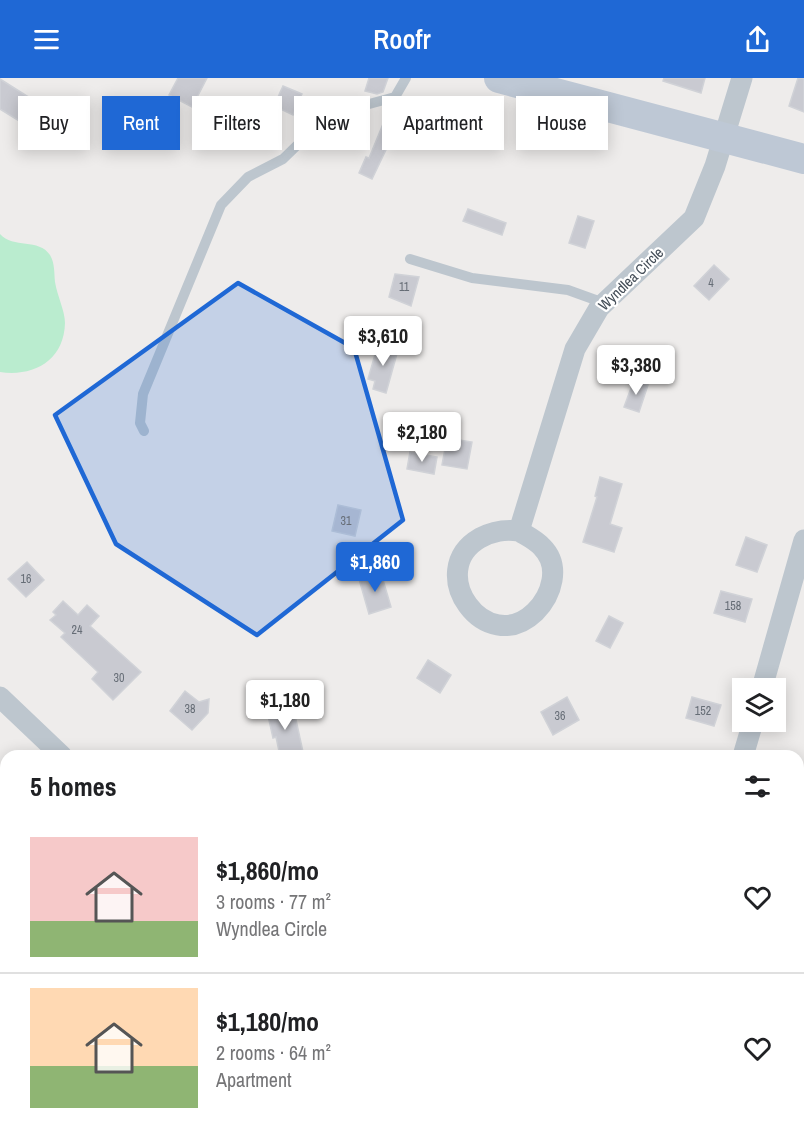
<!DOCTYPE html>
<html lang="en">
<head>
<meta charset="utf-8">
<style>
  :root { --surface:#fff; --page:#f2f2f2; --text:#202124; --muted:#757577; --line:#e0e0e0; --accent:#1f68d5 }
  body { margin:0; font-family:"Archivo Narrow",sans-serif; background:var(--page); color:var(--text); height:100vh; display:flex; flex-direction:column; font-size:22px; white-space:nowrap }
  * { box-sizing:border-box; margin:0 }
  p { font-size:20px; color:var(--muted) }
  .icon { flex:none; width:33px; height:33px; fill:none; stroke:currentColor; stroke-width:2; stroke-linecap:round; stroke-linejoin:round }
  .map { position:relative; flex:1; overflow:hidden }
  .sheet { position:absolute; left:0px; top:672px; width:804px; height:384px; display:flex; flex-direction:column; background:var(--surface); border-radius:18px 18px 0 0; box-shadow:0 3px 15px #0003 }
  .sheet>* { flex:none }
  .hud { position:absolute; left:18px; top:18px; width:768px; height:54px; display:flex; gap:12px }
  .fabs { position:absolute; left:732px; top:600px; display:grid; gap:12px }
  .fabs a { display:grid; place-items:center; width:54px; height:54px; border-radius:0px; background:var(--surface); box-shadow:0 3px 15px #0003; font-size:30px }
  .price { position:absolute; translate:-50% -51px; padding:0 14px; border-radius:6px; background:#fff; color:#222; font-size:20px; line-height:39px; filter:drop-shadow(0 2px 3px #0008) }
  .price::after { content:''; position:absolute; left:50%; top:36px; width:18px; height:14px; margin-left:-9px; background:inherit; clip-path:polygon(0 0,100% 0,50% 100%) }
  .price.current { background:var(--accent); color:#fff }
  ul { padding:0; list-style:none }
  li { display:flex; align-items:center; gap:18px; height:150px; padding:0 30px }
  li+li { border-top:2px solid var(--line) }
  li span { display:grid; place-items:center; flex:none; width:168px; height:120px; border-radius:0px; color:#555 }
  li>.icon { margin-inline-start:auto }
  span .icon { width:72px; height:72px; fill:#fffc; stroke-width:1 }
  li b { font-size:26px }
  h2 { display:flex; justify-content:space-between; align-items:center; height:72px; padding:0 30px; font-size:26px }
  .pill { padding:0 21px; border-radius:0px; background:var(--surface); box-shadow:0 3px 15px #0003; font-size:21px; line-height:54px }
  .pill.current { background:var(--accent); color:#fff }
  header { display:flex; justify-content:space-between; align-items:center; height:78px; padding:0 30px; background:var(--accent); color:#fff; font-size:27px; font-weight:600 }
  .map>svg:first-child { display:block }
  .green { fill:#baeccf }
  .building { fill:#c9cad1; stroke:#d0d2d7; stroke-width:1.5 }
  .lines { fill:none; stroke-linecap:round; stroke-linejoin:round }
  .service { stroke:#bdc6ce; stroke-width:10 }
  .minor { stroke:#bdc6ce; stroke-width:21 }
  .secondary { stroke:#bec8d5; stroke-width:30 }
  .marked { fill:#1f68d5; fill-opacity:0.2; stroke:#1f68d5; stroke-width:4.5; stroke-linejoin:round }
  .labels { text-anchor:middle; stroke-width:4.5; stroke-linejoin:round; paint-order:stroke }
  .number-label { font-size:12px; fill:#666d76 }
  .street-label { font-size:15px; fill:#454e58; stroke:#fff }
</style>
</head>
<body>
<header><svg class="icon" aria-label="menu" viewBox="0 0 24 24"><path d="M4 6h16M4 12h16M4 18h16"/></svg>Roofr<svg class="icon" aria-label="share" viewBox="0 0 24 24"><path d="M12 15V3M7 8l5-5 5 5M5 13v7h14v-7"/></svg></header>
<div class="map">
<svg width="804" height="1056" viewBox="0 0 804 1056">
  <rect width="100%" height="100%" fill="#eeeceb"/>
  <path class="green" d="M0,156C13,171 39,160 50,177C55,185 54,196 55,204C57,217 65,233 65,245C64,283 33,299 0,294Z"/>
  <g class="building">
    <path d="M178,0H207L192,29L169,17Z"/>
    <path d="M369,0H388L383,14L377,16L365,13Z"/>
    <path d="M664,0H705L701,15L663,3Z"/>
    <path d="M798,0H804V34L789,28Z"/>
    <path d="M0,1L38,25L24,46L0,31Z"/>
    <path d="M283,8L302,16L293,37L274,28Z"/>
    <path d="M383,46L396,51L372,101L359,95L366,79L369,80Z"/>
    <path d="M468,131L506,145L502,157L463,143Z"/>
    <path d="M578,138L594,143L585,170L569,165Z"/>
    <path d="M714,187L729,201L709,222L694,208Z"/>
    <path d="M395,196L419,199L411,228L389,219Z"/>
    <path d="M378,266L398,272L386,315L373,311L375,303L368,301Z"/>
    <path d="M634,302L648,307L639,334L624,329Z"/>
    <path d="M447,360L472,364L467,391L442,387Z"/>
    <path d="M410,374L437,379L434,396L407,391Z"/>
    <path d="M600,399L622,406L610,446L622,450L614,474L583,464L597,419L595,418Z"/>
    <path d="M338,427L361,432L355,458L332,453Z"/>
    <path d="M746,459L767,467L757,494L736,487Z"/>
    <path d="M27,484L44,502L26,519L8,501Z"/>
    <path d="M381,495L391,529L369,536L359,501Z"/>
    <path d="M721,513L752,521L745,544L714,535Z"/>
    <path d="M63,523L78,537L87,527L99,538L90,548L141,594L113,622L92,601L98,594L61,559L65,555L50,542L56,537L53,534Z"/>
    <path d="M609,538L623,545L610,570L596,563Z"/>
    <path d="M428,582L451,597L440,615L417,600Z"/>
    <path d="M185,613L199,624L209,621L208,635L192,652L170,633Z"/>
    <path d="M567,619L579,642L553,657L541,634Z"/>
    <path d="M692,619L721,627L714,648L686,640Z"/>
    <path d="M293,628L303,674L280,678L276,659L273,660L267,633Z"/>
  </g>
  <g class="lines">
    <g class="service">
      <path d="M410,181L472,200L568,212L604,225"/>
      <path d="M144,353L140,345L143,316L221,127L248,99L283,81L320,45L347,32L395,19L406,0"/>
    </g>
    <g class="minor">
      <path d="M519,453C527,458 536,462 542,469C561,488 552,517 535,534C486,581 423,493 480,460C493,453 504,451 519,453L575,271L599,230L694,140L715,88L742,0"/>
      <path d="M762,610L804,462"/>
      <path d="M0,619L62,678"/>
      <path d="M743,678L753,644"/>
      <path d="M632,1056L634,1050"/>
    </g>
    <path class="secondary" d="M499,0L804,81"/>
  </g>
  <path class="marked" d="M238,205L354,270L403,442L257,557L116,466L55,337Z"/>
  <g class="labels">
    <g class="number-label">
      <text x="711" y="209">4</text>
      <text x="404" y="213">11</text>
      <text x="346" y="447">31</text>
      <text x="26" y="505">16</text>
      <text x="733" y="532">158</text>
      <text x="77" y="556">24</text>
      <text x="119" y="604">30</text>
      <text x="190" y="635">38</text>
      <text x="703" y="637">152</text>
      <text x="560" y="642">36</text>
    </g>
    <g class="street-label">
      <text transform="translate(631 201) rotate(-44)" y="5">Wyndlea Circle</text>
    </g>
  </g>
</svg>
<div class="fabs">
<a><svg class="icon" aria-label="layers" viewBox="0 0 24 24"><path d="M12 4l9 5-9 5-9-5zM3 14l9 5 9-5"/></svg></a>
</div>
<b class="price" style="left:383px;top:289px">$3,610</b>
<b class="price" style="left:636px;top:318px">$3,380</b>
<b class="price" style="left:422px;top:385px">$2,180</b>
<b class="price current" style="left:375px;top:515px">$1,860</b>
<b class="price" style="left:285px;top:653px">$1,180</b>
<div class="hud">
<a class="pill">Buy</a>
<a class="pill current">Rent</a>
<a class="pill">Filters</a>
<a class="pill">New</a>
<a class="pill">Apartment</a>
<a class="pill">House</a>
</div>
<section class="sheet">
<h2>5 homes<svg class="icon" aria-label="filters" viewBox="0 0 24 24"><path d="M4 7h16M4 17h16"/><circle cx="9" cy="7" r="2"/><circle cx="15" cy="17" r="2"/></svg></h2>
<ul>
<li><span style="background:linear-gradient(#f6c9c9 70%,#8fb573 0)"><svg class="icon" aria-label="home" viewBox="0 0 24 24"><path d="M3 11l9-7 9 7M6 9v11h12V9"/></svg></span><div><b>$1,860/mo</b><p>3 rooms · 77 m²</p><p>Wyndlea Circle</p></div><svg class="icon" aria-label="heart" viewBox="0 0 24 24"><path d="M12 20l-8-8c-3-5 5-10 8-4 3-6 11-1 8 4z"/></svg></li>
<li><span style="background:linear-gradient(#ffd9b3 65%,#8fb573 0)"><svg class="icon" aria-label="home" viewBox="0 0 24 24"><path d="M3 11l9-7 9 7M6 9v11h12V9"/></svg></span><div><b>$1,180/mo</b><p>2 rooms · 64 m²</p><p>Apartment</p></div><svg class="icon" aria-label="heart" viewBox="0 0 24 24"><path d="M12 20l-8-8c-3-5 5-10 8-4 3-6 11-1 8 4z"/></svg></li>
</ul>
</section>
</div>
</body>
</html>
